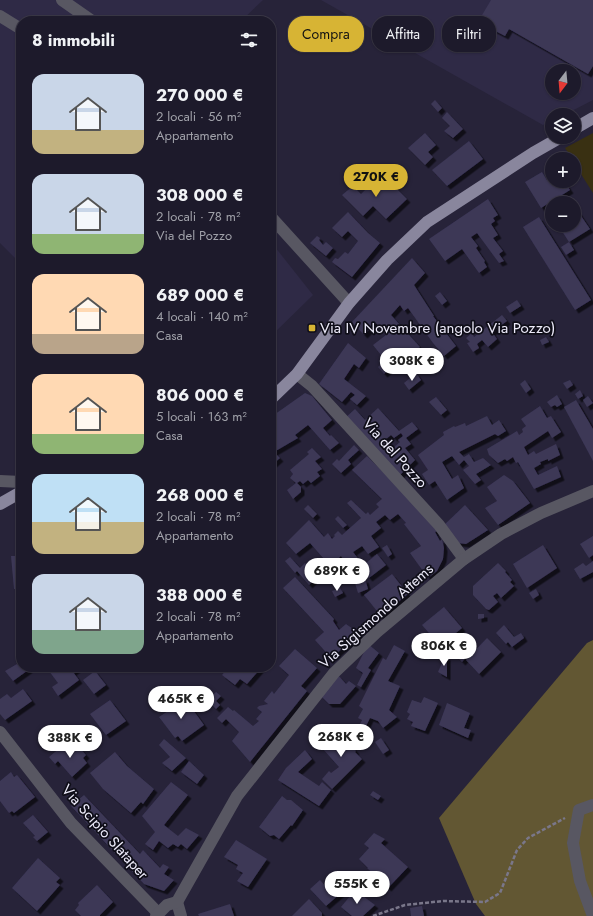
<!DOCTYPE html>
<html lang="it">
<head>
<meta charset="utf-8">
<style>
  :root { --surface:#1d1a2b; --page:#252333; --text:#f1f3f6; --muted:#a0a1a9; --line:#3b3847; --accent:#d7b434 }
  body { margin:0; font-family:Jost,sans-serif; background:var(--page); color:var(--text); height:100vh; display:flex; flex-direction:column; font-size:15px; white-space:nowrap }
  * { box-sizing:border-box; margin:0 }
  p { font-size:13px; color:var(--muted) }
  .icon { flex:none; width:22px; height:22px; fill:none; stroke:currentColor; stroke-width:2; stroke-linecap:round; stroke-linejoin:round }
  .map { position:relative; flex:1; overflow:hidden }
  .side { position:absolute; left:16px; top:16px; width:260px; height:656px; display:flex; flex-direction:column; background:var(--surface); border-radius:16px; box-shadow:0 1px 3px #0004,0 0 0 1px var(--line) }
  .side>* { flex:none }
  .hud { position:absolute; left:288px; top:16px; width:245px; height:36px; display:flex; gap:8px }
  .needle { width:26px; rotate:196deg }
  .fabs { position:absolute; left:545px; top:64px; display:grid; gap:8px }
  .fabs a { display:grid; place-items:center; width:36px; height:36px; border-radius:50%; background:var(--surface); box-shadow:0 1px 3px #0004,0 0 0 1px var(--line); font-size:20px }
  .price { position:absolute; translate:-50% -34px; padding:0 9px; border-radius:14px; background:#fff; color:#222; font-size:13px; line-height:26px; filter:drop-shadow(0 1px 2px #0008) }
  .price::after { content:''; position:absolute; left:50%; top:24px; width:12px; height:9px; margin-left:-6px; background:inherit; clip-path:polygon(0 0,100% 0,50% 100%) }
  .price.on { background:var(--accent); color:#111 }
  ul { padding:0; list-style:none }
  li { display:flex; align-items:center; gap:12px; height:100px; padding:0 16px }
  li span { display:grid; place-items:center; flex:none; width:112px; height:80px; border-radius:12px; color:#555 }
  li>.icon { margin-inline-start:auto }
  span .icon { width:48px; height:48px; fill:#fffc; stroke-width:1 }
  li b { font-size:17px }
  h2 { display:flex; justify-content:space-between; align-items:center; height:48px; padding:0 16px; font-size:17px }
  .tag { padding:0 14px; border-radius:16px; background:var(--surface); box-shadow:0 1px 3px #0004,0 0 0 1px var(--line); font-size:14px; line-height:36px }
  .tag.on { background:var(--accent); color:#111 }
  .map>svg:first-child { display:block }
  .built { fill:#2f2a46; fill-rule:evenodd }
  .green { fill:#393012 }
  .forest { fill:#625733 }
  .building { fill:#3c3757; fill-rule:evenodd; filter:url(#shadow) }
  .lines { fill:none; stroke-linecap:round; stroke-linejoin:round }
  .path { stroke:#7a778a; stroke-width:2.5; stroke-dasharray:4 2; stroke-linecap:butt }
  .minor { stroke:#585762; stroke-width:12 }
  .major { stroke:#89869d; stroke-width:12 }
  .poi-dot { fill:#d7b434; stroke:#0f0e18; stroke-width:1.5 }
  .labels { text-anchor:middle; stroke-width:3.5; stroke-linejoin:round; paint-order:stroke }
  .poi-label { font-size:15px; fill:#eceaf9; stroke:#0f0e18; text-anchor:start }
  .street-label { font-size:15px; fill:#eceaf9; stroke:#0f0e18 }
</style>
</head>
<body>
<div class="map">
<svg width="593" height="916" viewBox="0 0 593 916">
  <defs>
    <filter id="shadow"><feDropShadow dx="3.5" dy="3.5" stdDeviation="0" flood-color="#0009"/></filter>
  </defs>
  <rect width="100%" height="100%" fill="#272339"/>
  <g class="built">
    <path d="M0,0H263L241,21H21V264L0,243Z"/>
    <path d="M321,0H593V100L564,115H552V121L543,125ZM552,71H574V93H552Z"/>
    <path d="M271,242L313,295L271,336Z"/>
  </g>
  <path class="green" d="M593,133V193L574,163V159H572L565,148Z"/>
  <path class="forest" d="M593,640V916H485L476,904L439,818L587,643Z"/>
  <g class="building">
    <path d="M491,0H593V66L588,74L509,29L505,36L478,22Z"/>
    <path d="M435,100L442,108L438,112L431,104Z"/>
    <path d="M447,112L463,129L453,138L444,131L450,126L442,118Z"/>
    <path d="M425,133L436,145L428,152L433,157L425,165L408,148Z"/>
    <path d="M469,141L483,159L447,186L432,170Z"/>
    <path d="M542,172L547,180L552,178V181H564L570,190L541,208L525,182Z"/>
    <path d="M378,174L391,187L393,185L407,199L386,219L373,206L363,216L342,195L353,186L361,194L367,188L366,187Z"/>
    <path d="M488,199L498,215L493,218L495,221L491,224L498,235L493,238L503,251L499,254L504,261L499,263L477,233L471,237L478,246L476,248L485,261L484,262L487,267L479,273L462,249L445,261L429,239Z"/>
    <path d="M575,207L590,229L569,242L558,225H574V208Z"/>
    <path d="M348,212L368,233L380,243L352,277L332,262L335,258L338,259L345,252L348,254L358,241L348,231L342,237L332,228Z"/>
    <path d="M539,217L591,300L575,310L523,227Z"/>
    <path d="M317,236L320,238L319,240L323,245L326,242L333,248L326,256L310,243Z"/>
    <path d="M569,242L574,250L566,255L561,247Z"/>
    <path d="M412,258L425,273L414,285L434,316H433L456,346L444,356L433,343L408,308L404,311L400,305L391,315L420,347L405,359L398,350L385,360L373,345L386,335L376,323L364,335L352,322Z"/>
    <path d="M440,292L447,301L442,305L435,296Z"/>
    <path d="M517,300L521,306L510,313L506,307Z"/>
    <path d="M502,315L507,321L492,332L497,339L488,347L482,340L477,344L479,348L473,352L467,343L470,342L466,338L472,333L474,337Z"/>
    <path d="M546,337L549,342L542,345L540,340Z"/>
    <path d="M348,343L366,358L359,368L354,364L344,379L366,396L357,405L350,399L355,395L351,392L342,402L319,384Z"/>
    <path d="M385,361L391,368L384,374L378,367Z"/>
    <path d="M416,373L421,380L409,390L404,383Z"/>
    <path d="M21,379V400L15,380Z"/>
    <path d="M525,380L531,389L526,393L520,384Z"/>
    <path d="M570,380L573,385L567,389L563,383Z"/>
    <path d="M580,390L583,396L578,399L575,394Z"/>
    <path d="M305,393L312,396L332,420L323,428L330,436L331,435L339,443L330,450L308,425L295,435L298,438L274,452L280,458L272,465L271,417Z"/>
    <path d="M557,395L562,404L557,407L555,405L551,407L547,402Z"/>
    <path d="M588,396L593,403L587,407L583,400Z"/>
    <path d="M436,397L447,410L441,415L429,402Z"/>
    <path d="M576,400L593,429V461L564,407Z"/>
    <path d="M540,406L547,418L551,416L561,432L552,438L548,431L524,447L528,455L534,451L536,454L556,444L560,455L548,461V459L540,462L541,464L534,468L538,475L557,466L561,477L534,489L518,462L516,463L513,457L507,461L505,459L498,463L489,455L487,449L517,431L519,435L523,432L522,429L526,426L521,419Z"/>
    <path d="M378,408L399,431L412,422L418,429L406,438L411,444L405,448L415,460L399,476L344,419L355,409L365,420ZM401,433L403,436L398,440L400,442L392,449L385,440L391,435L394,438Z"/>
    <path d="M487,416L492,425L499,420L506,431L498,436L495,434L459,452L464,457L469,454L474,462L483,458L491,465L476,474L481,480L475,484L463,470L469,466L464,460L459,465L452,456L442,462L452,479L458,475L464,488L447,500L435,481L429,485L422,474L428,470L418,455L444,435L443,432L454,426L455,427L465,423L466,426Z"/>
    <path d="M354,445L359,450L348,460L351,464L341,473L332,464L337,459L339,461Z"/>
    <path d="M312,448L321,457L315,461L322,469L317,472L320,476L311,483L308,480L303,484L300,481L297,483L301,487V492L293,499L287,490L296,483L290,478L293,474L290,470L309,454L307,452Z"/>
    <path d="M367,456L401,490L437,531L435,532L440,541L442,539L444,548L443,559L437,571L428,578L410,553L421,546L404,524L406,523L398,514L390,520L385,515L376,522L381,528L371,536L379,547L368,554L362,546L353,552L360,561L350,570L341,556L330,566L310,543L296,554L286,543L309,520L324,537L328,533L332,539L335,536L334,535L338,531L342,535L361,518L347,503L351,500L366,514L368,512L370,515L379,507L376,504L382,499L352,470Z"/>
    <path d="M504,475L513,481L530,503L498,525L485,508L497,501L487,487Z"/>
    <path d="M308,505L317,514L313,518L304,509Z"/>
    <path d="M465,505L488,530L466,544L458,543L443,526Z"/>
    <path d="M338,516L347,525L343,528L335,519Z"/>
    <path d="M593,536V555L589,558L580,544Z"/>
    <path d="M387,545L392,554L388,557L382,548Z"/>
    <path d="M543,545L557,568L527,588L513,564Z"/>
    <path d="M377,554L386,565L369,578L360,568Z"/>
    <path d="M11,556H21V589H14Z"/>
    <path d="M290,557L300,568L305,563L317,577L309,585L297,571L295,573L285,561Z"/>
    <path d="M593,561V572L580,579L574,569L583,563L586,566Z"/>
    <path d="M498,563L506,571L505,572L512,580L510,582L514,586L501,598L497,593L493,596L498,602L489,610L486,609L473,595V586Z"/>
    <path d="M392,574L408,594L381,616L364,595Z"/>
    <path d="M295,577L334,619L333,621L339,630L346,624L360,634L331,658L315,640L324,632L283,588Z"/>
    <path d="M365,579L368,589L358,593L355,583Z"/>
    <path d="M340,588L343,593L335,597L332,591Z"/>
    <path d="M536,589L539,595L533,599L529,593Z"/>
    <path d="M444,607L462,628L440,646L422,625Z"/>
    <path d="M478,614H484V618L478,619Z"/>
    <path d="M504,625L514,637L521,633L524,638L512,647L508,642L506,644L496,633Z"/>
    <path d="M487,638L501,652L479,674L466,660Z"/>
    <path d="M368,644L379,653L368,668L371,670L361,687L357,685L363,673L356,668Z"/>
    <path d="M394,645L405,651L388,681L400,686L389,710L397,717L383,728L378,721L370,718L365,728L359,726L362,720L358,718L363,709L359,706L383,658L386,660Z"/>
    <path d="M463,645L470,653L462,662L454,654Z"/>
    <path d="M295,649L317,668L301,686L307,691L250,762L232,741L239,732L226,719L222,723L217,718L228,707L233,711L234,710L253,726L259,721L256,719L262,712L257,708L259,706L268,704L264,701L272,691L274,694L289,675L279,666Z"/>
    <path d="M441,656L447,657V677L438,672L442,663Z"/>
    <path d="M21,663V667L31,668L13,681L5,671L17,664L18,665Z"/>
    <path d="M46,667H80L73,672L79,680L58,696L52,687L58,683Z"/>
    <path d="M226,667H262L247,684L240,679L235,685L222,675L228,668Z"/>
    <path d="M95,671L106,685L94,694L83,680Z"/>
    <path d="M338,675L346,684L349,681L356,686L340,704H329L320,695Z"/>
    <path d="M23,689L32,701L5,720L0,714V699L7,694L11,698Z"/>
    <path d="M216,692L221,696L216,701L220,705L216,709L207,700Z"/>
    <path d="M183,696L204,725L182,741L178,736L175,738L159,717L168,711L166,709Z"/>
    <path d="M424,697L438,703L425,731L411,726L413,722L407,719L410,714L407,712L412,700L421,703Z"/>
    <path d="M110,700L126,721L106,735L90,714Z"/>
    <path d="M447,703L470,713L464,728L471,730L468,738L439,725Z"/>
    <path d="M342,729L354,741L350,744L356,751L355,752L362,759L332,789L322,779L329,771L331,773L339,767L322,748Z"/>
    <path d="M381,738L389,750L383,754L375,742Z"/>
    <path d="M164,739L186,758L172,771L162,763L170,757L159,745Z"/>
    <path d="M67,742L74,750L78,746L86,755L83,758L87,763L72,777L58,761L55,764L49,757Z"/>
    <path d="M305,750L312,759L298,772L319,786L322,782L331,790L319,806L278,780L286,768Z"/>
    <path d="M115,752L127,766L154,789L143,804L141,802L131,813L103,789L90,773Z"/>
    <path d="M189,761L204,775L197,784L181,772Z"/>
    <path d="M11,772L14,777L17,775L35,797L14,813L12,811L9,813L0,801V781Z"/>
    <path d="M171,782L188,795L164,825L178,836L186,828L199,835L187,849L181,844L178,847L173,844L168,848L159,841L153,850L145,844L155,832L142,816Z"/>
    <path d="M373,791L381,796L378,800L370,795Z"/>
    <path d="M84,795L140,854L143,850L160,868L163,864L169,867L164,874L174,880L164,891L144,884L71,806Z"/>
    <path d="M282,796L287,800H291L303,810L292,826L291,825L279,839L274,835L270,836L259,827Z"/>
    <path d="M33,815L48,832L37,841L33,837L35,836L23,823Z"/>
    <path d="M374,833L385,839L381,843L408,867L388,888L367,868H368L359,859L369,848L364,844Z"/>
    <path d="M236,840L267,859L248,887L237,881L243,873L236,869L238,865L224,857Z"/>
    <path d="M38,858L60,878L56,882L60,885L37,911L12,888Z"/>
    <path d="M320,880L328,889L334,884L341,893L326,906L310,889Z"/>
    <path d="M97,885L113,902L100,915V916H81L75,910L79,905L78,903Z"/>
    <path d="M355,890L375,905L363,916H352L341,907Z"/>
    <path d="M309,899L322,913V916H292Z"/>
    <path d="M230,904L234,916H199L198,914Z"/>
    <path d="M422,906L424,916H411L410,908Z"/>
  </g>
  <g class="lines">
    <path class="path" d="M373,916L405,905L443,901L485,902L500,893L517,850L528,838L565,818"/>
    <g class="minor">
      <path d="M62,0L92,21"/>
      <path d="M0,16L21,29"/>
      <path d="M271,217L349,303"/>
      <path d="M297,374L312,386L439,525L464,559"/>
      <path d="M0,481L21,482"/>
      <path d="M0,732L71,823L158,913"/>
      <path d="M177,902L181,916"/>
      <path d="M156,916L167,905L177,902L237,796L334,673L377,632L464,559L501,534L541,513L593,491"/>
      <path d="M593,916L580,881L573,843L579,810L593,805"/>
    </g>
    <g class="major">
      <path d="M574,129L593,118"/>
      <path d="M271,399L297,374L349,303L387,260L427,222L533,153L561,137"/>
      <path d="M0,504L21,492"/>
    </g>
  </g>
  <rect class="poi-dot" x="308" y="324" width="8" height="8" rx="2"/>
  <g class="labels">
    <g class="poi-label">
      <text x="320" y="333">Via IV Novembre (angolo Via Pozzo)</text>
    </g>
    <g class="street-label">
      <text transform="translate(395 453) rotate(48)" y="5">Via del Pozzo</text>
      <text transform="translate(376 616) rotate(-42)" y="5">Via Sigismondo Attems</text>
      <text transform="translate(105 832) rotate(48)" y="5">Via Scipio Slataper</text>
    </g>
  </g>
</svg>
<div class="fabs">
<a><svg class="needle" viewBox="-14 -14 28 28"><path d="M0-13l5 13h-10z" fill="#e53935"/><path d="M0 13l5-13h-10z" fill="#a0a1a9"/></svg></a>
<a><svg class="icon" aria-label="layers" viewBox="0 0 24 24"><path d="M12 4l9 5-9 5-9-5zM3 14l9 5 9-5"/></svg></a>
<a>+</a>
<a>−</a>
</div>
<b class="price on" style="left:376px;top:198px">270K €</b>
<b class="price" style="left:412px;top:382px">308K €</b>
<b class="price" style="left:337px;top:592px">689K €</b>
<b class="price" style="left:444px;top:667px">806K €</b>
<b class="price" style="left:181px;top:720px">465K €</b>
<b class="price" style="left:341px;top:758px">268K €</b>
<b class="price" style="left:70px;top:759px">388K €</b>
<b class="price" style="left:357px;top:905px">555K €</b>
<div class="hud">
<a class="tag on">Compra</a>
<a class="tag">Affitta</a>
<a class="tag">Filtri</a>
</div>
<section class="side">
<h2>8 immobili<svg class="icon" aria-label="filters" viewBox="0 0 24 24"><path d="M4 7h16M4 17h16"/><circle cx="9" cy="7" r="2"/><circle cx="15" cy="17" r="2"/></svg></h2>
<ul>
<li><span style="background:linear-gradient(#c9d6e8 70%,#c2b280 0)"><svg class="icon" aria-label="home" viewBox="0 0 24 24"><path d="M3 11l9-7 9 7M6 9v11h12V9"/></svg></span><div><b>270 000 €</b><p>2 locali · 56 m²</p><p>Appartamento</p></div></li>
<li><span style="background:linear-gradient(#c9d6e8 75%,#8fb573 0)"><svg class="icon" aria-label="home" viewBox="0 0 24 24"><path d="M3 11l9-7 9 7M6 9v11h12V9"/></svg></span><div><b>308 000 €</b><p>2 locali · 78 m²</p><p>Via del Pozzo</p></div></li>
<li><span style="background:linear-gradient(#ffd9b3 75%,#b9a48a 0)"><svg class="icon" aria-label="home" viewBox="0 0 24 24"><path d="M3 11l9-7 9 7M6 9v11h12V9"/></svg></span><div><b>689 000 €</b><p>4 locali · 140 m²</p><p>Casa</p></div></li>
<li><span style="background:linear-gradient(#ffd9b3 75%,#8fb573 0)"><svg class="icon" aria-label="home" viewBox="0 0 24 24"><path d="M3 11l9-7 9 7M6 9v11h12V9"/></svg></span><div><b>806 000 €</b><p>5 locali · 163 m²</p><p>Casa</p></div></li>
<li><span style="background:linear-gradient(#bfe0f5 60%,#c2b280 0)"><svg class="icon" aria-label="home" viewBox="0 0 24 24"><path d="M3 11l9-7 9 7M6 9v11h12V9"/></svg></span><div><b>268 000 €</b><p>2 locali · 78 m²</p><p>Appartamento</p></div></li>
<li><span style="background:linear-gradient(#c9d6e8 70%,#7fa58c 0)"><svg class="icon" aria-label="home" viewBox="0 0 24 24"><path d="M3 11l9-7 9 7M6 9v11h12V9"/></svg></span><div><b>388 000 €</b><p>2 locali · 78 m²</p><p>Appartamento</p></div></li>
</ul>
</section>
</div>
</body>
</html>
